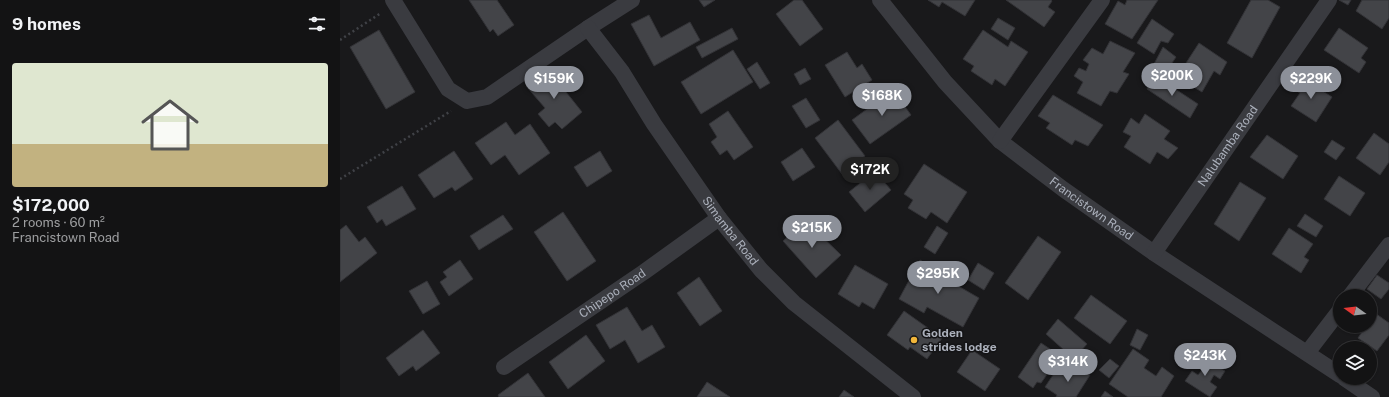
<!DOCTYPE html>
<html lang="en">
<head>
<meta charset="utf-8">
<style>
  :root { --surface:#131314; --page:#202022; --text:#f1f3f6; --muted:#9d9ea0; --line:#323234; --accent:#8c9099 }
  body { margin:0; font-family:"Public Sans",sans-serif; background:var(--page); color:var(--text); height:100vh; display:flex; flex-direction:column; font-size:15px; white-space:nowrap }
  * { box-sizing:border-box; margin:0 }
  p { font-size:13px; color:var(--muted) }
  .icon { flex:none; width:22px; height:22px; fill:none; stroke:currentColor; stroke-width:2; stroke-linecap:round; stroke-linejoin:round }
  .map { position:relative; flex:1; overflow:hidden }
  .panel { display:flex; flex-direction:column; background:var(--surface); width:340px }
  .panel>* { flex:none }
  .needle { width:26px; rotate:285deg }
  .fabs { position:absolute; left:993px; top:289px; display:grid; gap:8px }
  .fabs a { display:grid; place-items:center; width:44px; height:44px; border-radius:50%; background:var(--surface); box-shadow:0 1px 3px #0004,0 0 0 1px var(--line); font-size:20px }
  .price { position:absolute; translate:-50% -34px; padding:0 9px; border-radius:14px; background:var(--accent); color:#fff; font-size:13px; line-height:26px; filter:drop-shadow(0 1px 2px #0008) }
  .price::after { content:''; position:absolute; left:50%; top:24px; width:12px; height:9px; margin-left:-6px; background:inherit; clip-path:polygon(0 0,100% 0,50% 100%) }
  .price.active { background:#222; color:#fff }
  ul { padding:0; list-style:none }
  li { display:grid; align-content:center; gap:8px; height:212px; padding:0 12px }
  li+li { border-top:1px solid var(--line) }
  li span { display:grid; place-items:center; height:124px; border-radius:4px; color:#555 }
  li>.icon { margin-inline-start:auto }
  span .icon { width:72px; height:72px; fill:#fffc; stroke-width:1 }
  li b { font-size:17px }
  h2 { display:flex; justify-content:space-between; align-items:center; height:48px; padding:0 12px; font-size:17px }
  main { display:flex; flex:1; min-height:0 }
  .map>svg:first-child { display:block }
  .building { fill:#434448; stroke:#333337 }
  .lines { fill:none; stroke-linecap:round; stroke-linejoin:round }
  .path { stroke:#404247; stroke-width:2.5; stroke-dasharray:2 3; stroke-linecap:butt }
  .minor { stroke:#3a3b40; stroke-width:16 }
  .poi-dot { fill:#f2b63a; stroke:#141416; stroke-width:1.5 }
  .labels { text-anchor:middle; stroke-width:3; stroke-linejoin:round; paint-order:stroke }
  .street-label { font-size:12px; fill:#abb0bb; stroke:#141416 }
  .poi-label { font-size:12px; font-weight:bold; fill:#abb0bb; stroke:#141416; text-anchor:start }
</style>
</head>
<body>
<main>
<section class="panel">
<h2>9 homes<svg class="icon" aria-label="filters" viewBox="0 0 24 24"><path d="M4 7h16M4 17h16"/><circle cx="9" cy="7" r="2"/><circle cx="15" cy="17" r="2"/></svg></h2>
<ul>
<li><span style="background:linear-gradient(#dfe7d0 65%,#c2b280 0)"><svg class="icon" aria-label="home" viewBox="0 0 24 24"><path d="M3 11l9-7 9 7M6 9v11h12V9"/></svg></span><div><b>$172,000</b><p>2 rooms · 60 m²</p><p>Francistown Road</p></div></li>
</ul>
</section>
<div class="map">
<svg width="1049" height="397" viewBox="0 0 1049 397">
  <rect width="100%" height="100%" fill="#19191b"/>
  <g class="building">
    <path d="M129,0H157L174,25L158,36L153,29L150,32Z"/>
    <path d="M359,0H375L364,7Z"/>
    <path d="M454,0H462L483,29L460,46L436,14Z"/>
    <path d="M588,0H635L625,16L602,2L599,7Z"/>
    <path d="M666,0H711L712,1L708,7L715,12L704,27Z"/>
    <path d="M787,0H818L792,39L765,24L778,1L785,5Z"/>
    <path d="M911,0H928L940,7L912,58L887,43Z"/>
    <path d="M999,0H1011L1008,5Z"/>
    <path d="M1022,0H1049V18L1042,29L1016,11Z"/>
    <path d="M309,15L321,38L350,22L360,40L314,66L291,24Z"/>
    <path d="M658,18L675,28L668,40L651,29Z"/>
    <path d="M812,19L834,34L828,43L821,41L814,54L797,43Z"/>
    <path d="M392,28L398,39L362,58L356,47Z"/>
    <path d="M999,28L1028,48L1021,58L1026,62L1019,73L984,50Z"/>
    <path d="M39,30L75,92L46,109L10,47Z"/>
    <path d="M643,30L668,47L671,41L688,52L665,86L655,79L652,85L631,71L634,66L623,59Z"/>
    <path d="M770,41L795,53L783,72L789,74L777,93L770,91L761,106L737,93L743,82L734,76L739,68L746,71L749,64L743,60L752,48L763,54Z"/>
    <path d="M859,43L887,62L880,75L874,71L862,92L837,77Z"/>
    <path d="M823,47L836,57L826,72L814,64Z"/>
    <path d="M393,50L413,82L361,114L341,82Z"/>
    <path d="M507,52L517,68L522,64L532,80L505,97L485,65Z"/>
    <path d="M417,62L430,83L420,89L407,69Z"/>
    <path d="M207,68L242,112L222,129L215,122L209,127L198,114L205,108L186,86Z"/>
    <path d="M465,68L471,79L460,85L454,74Z"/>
    <path d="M814,75L858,104L850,118L807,89Z"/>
    <path d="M963,78L992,97L976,122L951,106L960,93L955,90Z"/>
    <path d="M553,90L571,115L530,144L512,120Z"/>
    <path d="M713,95L763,125L748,146L735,140L732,145L706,128L710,123L698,116Z"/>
    <path d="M466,98L480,120L466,128L452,106Z"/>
    <path d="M388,111L413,147L394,160L387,150L380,155L371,142L377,137L369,124Z"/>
    <path d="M805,114L830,131L824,139L838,148L828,159L817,152L810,164L784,147L791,136L783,132L791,118L799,124Z"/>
    <path d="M498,120L525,156L502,174L475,138Z"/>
    <path d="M166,122L175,135L190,124L210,153L179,175L165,155L151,165L135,143Z"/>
    <path d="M1034,133L1049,144V162L1040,175L1016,158Z"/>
    <path d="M927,135L958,156L943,179L910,157Z"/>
    <path d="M992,140L1005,148L996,160L984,152Z"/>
    <path d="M462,148L475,167L453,181L441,162Z"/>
    <path d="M114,151L133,179L115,191L112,187L94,198L78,175Z"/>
    <path d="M260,151L272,171L247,187L234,167Z"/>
    <path d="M584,164L627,192L607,223L591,212L586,219L568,208L573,200L564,194Z"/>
    <path d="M535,171L551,190L525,212L509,192Z"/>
    <path d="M999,176L1025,193L1010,216L984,199Z"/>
    <path d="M900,182L926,198L899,241L874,224Z"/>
    <path d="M62,186L76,209L46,226L42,219L37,223L27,207Z"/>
    <path d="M223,212L256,261L227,281L194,232Z"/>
    <path d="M965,214L983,226L976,237L957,226Z"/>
    <path d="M163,215L173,229L139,250L130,236Z"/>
    <path d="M466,221L501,255L476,278L443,241Z"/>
    <path d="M6,225L19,242L25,237L37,253L0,282V230Z"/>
    <path d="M597,226L608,233L595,254L584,247Z"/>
    <path d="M949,228L973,244L964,257L969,260L961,273L932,254Z"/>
    <path d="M698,236L721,252L688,300L665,283Z"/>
    <path d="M120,260L133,279L109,296L100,282L107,277L103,272Z"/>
    <path d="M580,260L608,276L606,279L639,298L623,327L587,307L584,313L559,299Z"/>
    <path d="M638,263L654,273L644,290L628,280Z"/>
    <path d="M515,265L548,284L534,309L522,302L519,307L498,294Z"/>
    <path d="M1037,275L1049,283V289L1041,299L1027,289Z"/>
    <path d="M359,277L382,311L360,326L337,293Z"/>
    <path d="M87,281L100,304L83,314L69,291Z"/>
    <path d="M751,295L787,321L770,344L734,318Z"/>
    <path d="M287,307L302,331L312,325L325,347L298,363L285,340L270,349L256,325Z"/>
    <path d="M564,311L602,338L587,359L570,347L568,350L547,335Z"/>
    <path d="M1035,313L1049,323V335L1037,351L1018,338L1026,326H1030V321Z"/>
    <path d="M718,319L747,344L734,359L706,334Z"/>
    <path d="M797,329L808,335L800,350L790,345Z"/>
    <path d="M83,330L100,353L76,371L73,366L59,376L46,358Z"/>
    <path d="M246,335L265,361L228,389L209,362Z"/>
    <path d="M701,343L713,351L706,361L713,366L701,383L697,382L693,388L678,377Z"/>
    <path d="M793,349L809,360L804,368L816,376L822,367L834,376L821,397H788L769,384Z"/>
    <path d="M632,350L660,369L645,391L617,372Z"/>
    <path d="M861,356L885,371L880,379L874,375L870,382L877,387L870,397L845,381L852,371L858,375L862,370L855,365Z"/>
    <path d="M770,359L779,366L769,378L759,370Z"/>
    <path d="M734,365L750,375L736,397H716L717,395L705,387L717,369L727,375Z"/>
    <path d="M188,373L205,397H159L158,395Z"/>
    <path d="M367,382L390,397H357Z"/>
    <path d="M504,390L514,397H499Z"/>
    <path d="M765,391L773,397H761Z"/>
  </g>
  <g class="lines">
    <g class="path">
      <path d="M0,40L41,13"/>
      <path d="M0,179L111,111"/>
    </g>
    <g class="minor">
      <path d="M53,0L108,89L127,101L147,97L248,28L292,0"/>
      <path id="s1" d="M540,0L605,82L660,141L723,189L814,253L1000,375"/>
      <path id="s2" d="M248,28L282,72L314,124L379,218L421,270L454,303L573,397"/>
      <path d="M660,141L762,0"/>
      <path id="s3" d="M814,253L989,0"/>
      <path d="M1010,296L1049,245"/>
      <path d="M967,353L1000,310"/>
      <path id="s4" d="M164,367L304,272L379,218"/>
      <path d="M1004,378L1032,397"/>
    </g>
  </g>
  <circle class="poi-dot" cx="574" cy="340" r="4"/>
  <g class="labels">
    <g class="street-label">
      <text dy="4" stroke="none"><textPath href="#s3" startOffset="130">Nalubamba Road</textPath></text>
      <text dy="4" stroke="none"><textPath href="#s1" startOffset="299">Francistown Road</textPath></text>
      <text dy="4" stroke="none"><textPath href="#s2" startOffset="248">Simamba Road</textPath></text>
      <text dy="4" stroke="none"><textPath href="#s4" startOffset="131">Chipepo Road</textPath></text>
    </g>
    <g class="poi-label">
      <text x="582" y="337">Golden<tspan x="582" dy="14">strides lodge</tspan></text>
    </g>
  </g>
</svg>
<div class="fabs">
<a><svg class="needle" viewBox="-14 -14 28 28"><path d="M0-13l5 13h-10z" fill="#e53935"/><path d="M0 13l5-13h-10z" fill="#9d9ea0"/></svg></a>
<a><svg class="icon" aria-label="layers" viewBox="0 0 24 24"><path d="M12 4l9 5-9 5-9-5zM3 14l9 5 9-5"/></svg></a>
</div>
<b class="price" style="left:832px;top:97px">$200K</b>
<b class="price" style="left:214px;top:100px">$159K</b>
<b class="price" style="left:971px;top:100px">$229K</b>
<b class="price" style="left:542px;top:117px">$168K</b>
<b class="price active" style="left:530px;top:191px">$172K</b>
<b class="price" style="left:472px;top:249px">$215K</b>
<b class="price" style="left:598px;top:295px">$295K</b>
<b class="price" style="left:865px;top:377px">$243K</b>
<b class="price" style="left:728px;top:383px">$314K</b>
</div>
</main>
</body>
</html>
